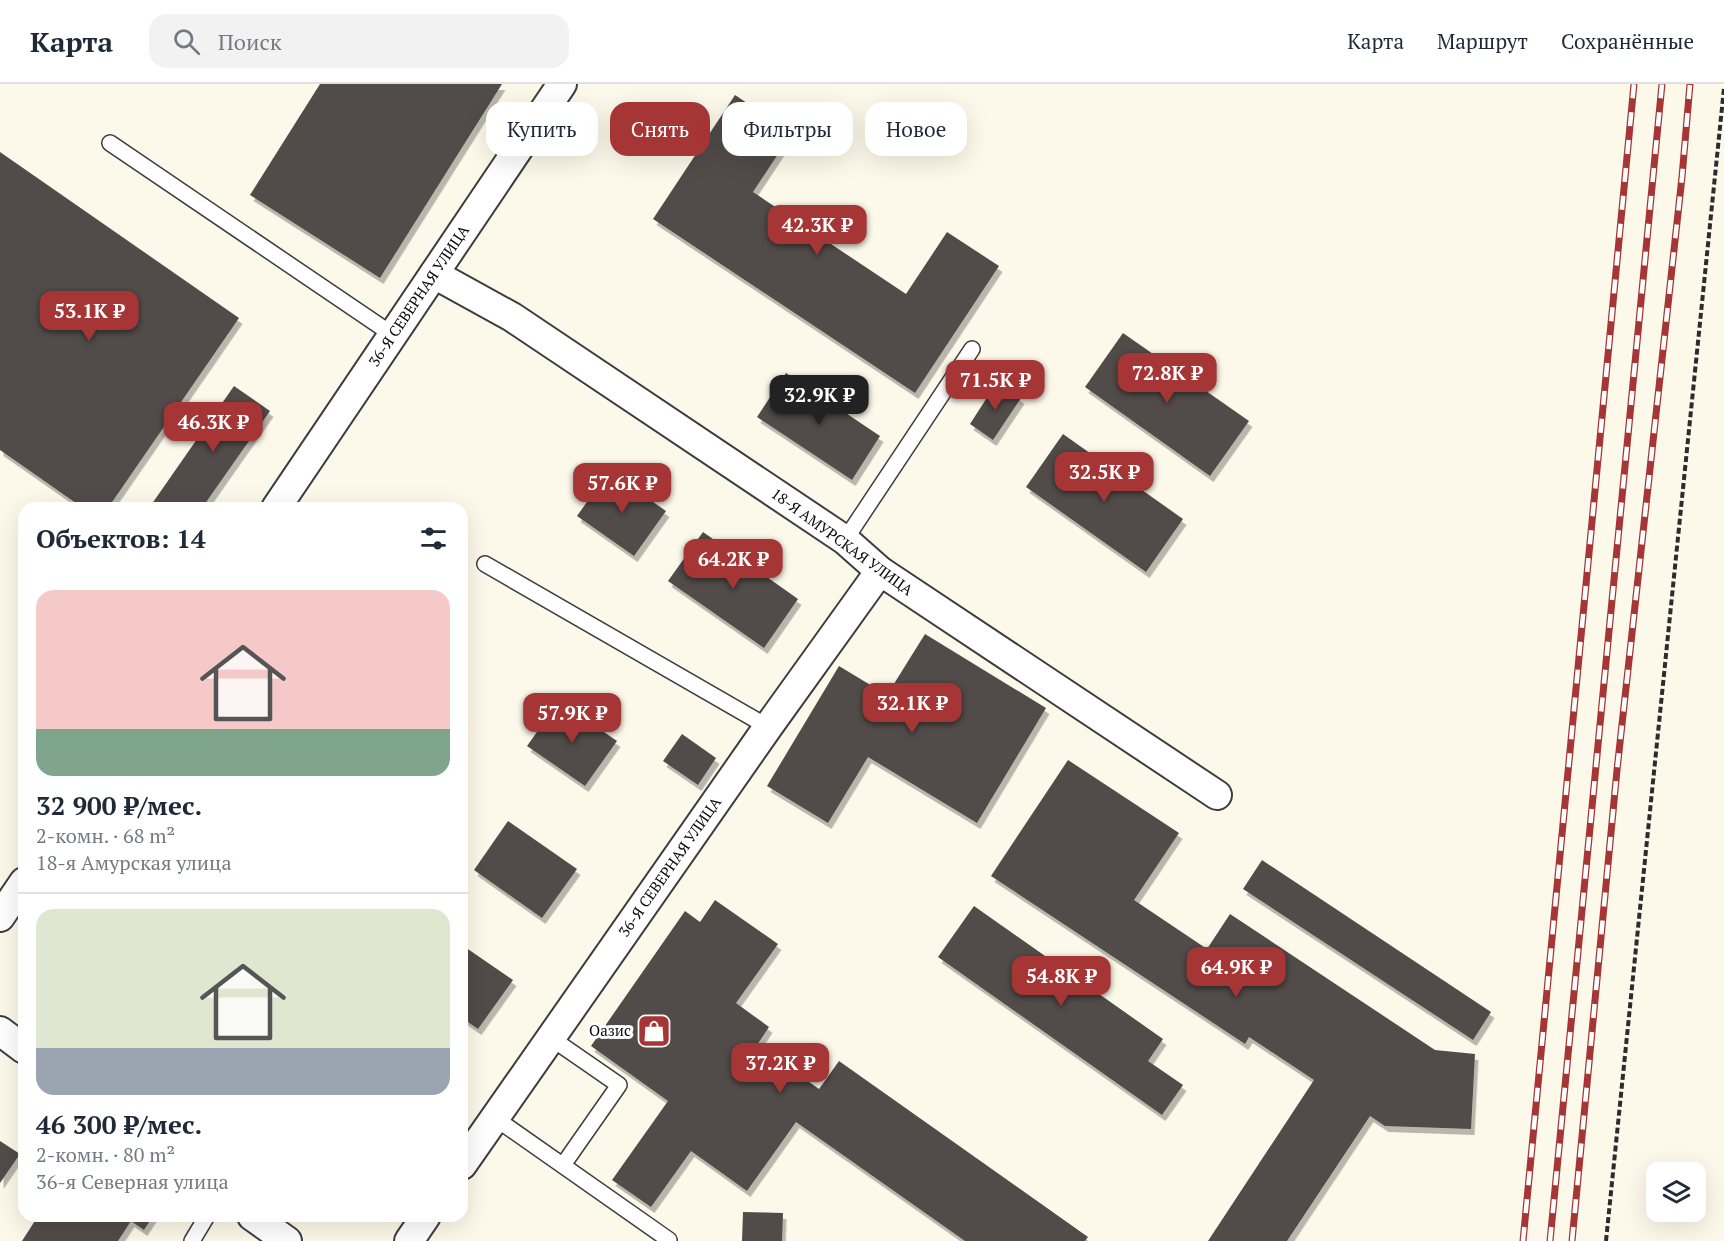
<!DOCTYPE html>
<html lang="ru">
<head>
<meta charset="utf-8">
<style>
  :root { --surface:#fff; --page:#f2f2f3; --text:#1f2937; --muted:#747a83; --line:#e0e1e3; --accent:#a63536 }
  body { margin:0; font-family:"PT Serif",serif; background:var(--page); color:var(--text); height:100vh; display:flex; flex-direction:column; font-size:22px; white-space:nowrap }
  * { box-sizing:border-box; margin:0 }
  p { font-size:20px; color:var(--muted) }
  .icon { flex:none; width:33px; height:33px; fill:none; stroke:currentColor; stroke-width:2; stroke-linecap:round; stroke-linejoin:round }
  .map { position:relative; flex:1; overflow:hidden }
  .details { position:absolute; left:18px; top:418px; width:450px; height:720px; display:flex; flex-direction:column; background:var(--surface); border-radius:18px; box-shadow:0 6px 24px #0002 }
  .details>* { flex:none }
  .guide { position:absolute; left:486px; top:18px; width:570px; height:54px; display:flex; gap:12px }
  .tools { position:absolute; left:1646px; top:1078px; display:grid; gap:12px }
  .tools a { display:grid; place-items:center; width:60px; height:60px; border-radius:12px; background:var(--surface); box-shadow:0 6px 24px #0002; font-size:30px }
  .price { position:absolute; translate:-50% -51px; padding:0 14px; border-radius:12px; background:var(--accent); color:#fff; font-size:20px; line-height:39px; filter:drop-shadow(0 2px 3px #0008) }
  .price::after { content:''; position:absolute; left:50%; top:36px; width:18px; height:14px; margin-left:-9px; background:inherit; clip-path:polygon(0 0,100% 0,50% 100%) }
  .price.selected { background:#222; color:#fff }
  ul { padding:0; list-style:none }
  li { display:grid; align-content:center; gap:12px; height:318px; padding:0 18px }
  li+li { border-top:2px solid var(--line) }
  li span { display:grid; place-items:center; height:186px; border-radius:18px; color:#555 }
  li>.icon { margin-inline-start:auto }
  span .icon { width:108px; height:108px; fill:#fffc; stroke-width:1 }
  li b { font-size:26px }
  h2 { display:flex; justify-content:space-between; align-items:center; height:72px; padding:0 18px; font-size:26px }
  .chip { padding:0 21px; border-radius:18px; background:var(--surface); box-shadow:0 6px 24px #0002; font-size:21px; line-height:54px }
  .chip.selected { background:var(--accent); color:#fff }
  header { display:flex; align-items:center; gap:36px; box-sizing:border-box; height:84px; padding:0 30px; background:var(--surface); border-bottom:2px solid var(--line) }
  header strong { font-size:28px }
  nav { display:flex; gap:33px; margin-inline-start:auto; font-size:21px }
  .search { width:420px; height:54px; background:var(--page); display:flex; align-items:center; gap:15px; box-sizing:border-box; padding:0 21px; border-radius:18px; color:var(--muted); font-size:22px }
  .map>svg:first-child { display:block }
  .building { fill:#514c48; filter:url(#shadow) }
  .lines { fill:none; stroke-linecap:round; stroke-linejoin:round }
  .lane-casing { stroke:#3d3d3d; stroke-width:18 }
  .street-casing { stroke:#3d3d3d; stroke-width:32 }
  .path { stroke:#2c2c2c; stroke-width:4; stroke-dasharray:6 3; stroke-linecap:butt }
  .lane { stroke:#fff; stroke-width:15 }
  .street { stroke:#fff; stroke-width:28 }
  .rail-casing { stroke:#a63536; stroke-width:7 }
  .rail { stroke:#fff; stroke-width:4.5; stroke-dasharray:14; stroke-linecap:butt }
  .labels { text-anchor:middle; stroke-width:6; stroke-linejoin:round; paint-order:stroke }
  .street-label { font-size:15px; fill:#0a0a0a; stroke:#fff }
  .poi-label { font-size:15px; fill:#0a0a0a; stroke:#fff; text-anchor:end }
</style>
</head>
<body>
<header>
<strong>Карта</strong>
<div class="search"><svg class="icon" aria-label="search" viewBox="0 0 24 24"><circle cx="10" cy="10" r="6"/><path d="M15 15l6 6"/></svg>Поиск</div>
<nav><a>Карта</a><a>Маршрут</a><a>Сохранённые</a></nav>
</header>
<div class="map">
<svg width="1724" height="1157" viewBox="0 0 1724 1157">
  <defs>
    <filter id="shadow"><feDropShadow dx="3.5" dy="6" stdDeviation="0" flood-color="#0004"/></filter>
  </defs>
  <rect width="100%" height="100%" fill="#fcf9ea"/>
  <g class="building">
    <path d="M320,0H502L380,194L250,111Z"/>
    <path d="M735,11L792,49L753,108L906,210L947,148L999,182L915,309L653,135Z"/>
    <path d="M0,68L239,234L108,424H83L0,366Z"/>
    <path d="M1123,249L1249,337L1210,392L1085,303Z"/>
    <path d="M786,289L880,352L852,396L757,333Z"/>
    <path d="M997,298L1021,314L993,356L970,340Z"/>
    <path d="M234,302L270,327L202,424H149Z"/>
    <path d="M1063,350L1183,435L1146,488L1026,403Z"/>
    <path d="M609,387L666,427L634,472L577,432Z"/>
    <path d="M703,448L798,515L764,564L668,497Z"/>
    <path d="M925,550L1046,624L977,739L868,673L828,739L767,702L839,582L887,611Z"/>
    <path d="M559,617L617,657L585,702L527,662Z"/>
    <path d="M682,650L716,674L698,701L663,677Z"/>
    <path d="M1068,676L1179,749L1134,816L1207,865L1230,830L1435,966L1475,970L1471,1045L1385,1042L1370,1032L1287,1157H1208L1314,996L1249,953L1245,960L991,792Z"/>
    <path d="M508,737L577,785L542,834L474,786Z"/>
    <path d="M1262,776L1491,928L1473,956L1243,805Z"/>
    <path d="M715,816L778,860L736,919L769,943L757,961L819,1005L839,977L1088,1153L1085,1157H965L796,1038L747,1107L691,1067L651,1123L612,1096L668,1017L591,962L685,827L700,838Z"/>
    <path d="M974,822L1163,955L1148,977L1183,1001L1162,1031L938,873Z"/>
    <path d="M462,861L513,896L478,945L462,934Z"/>
    <path d="M0,1057L20,1070L0,1099Z"/>
    <path d="M743,1128L783,1129L782,1157H742Z"/>
    <path d="M38,1132H153L144,1146L131,1137L118,1157H22Z"/>
  </g>
  <g class="lines">
    <g class="lane-casing">
      <g id="lane">
        <path d="M110,59L393,251"/>
        <path d="M845,456L972,265"/>
        <path d="M485,480L768,643"/>
        <path d="M551,954L619,1001L563,1081"/>
        <path d="M495,1034L669,1156"/>
        <path d="M192,1157L207,1132"/>
      </g>
    </g>
    <g class="street-casing">
      <g id="street">
        <path d="M434,190L512,233L845,456L880,487L1217,711"/>
        <path d="M276,424L562,0"/>
        <path d="M0,833L24,798"/>
        <path d="M0,947L24,965"/>
        <path d="M462,1081L768,643L880,487"/>
        <path d="M252,1132L287,1157"/>
        <path d="M409,1157L426,1132"/>
      </g>
    </g>
    <path class="path" d="M1606,1157L1724,4"/>
    <use href="#lane" class="lane"/>
    <use href="#street" class="street"/>
    <g class="rail-casing">
      <g id="rail">
        <path d="M1523,1157L1634,0"/>
        <path d="M1550,1157L1662,0"/>
        <path d="M1572,1157L1617,686L1682,93L1690,0"/>
      </g>
    </g>
    <use href="#rail" class="rail"/>
  </g>
  <defs>
    <g id="shop-square" transform="scale(1.725)"><rect x="-9" y="-9" width="18" height="18" rx="4" fill="#a63536" stroke="#fff"/><path d="M-5-2.5h2.3a2.7 3.5 0 0 1 5.4 0H5L5.5 6h-11ZM-1.5-2.5h3a1.5 2.3 0 0 0-3 0Z" fill="#fff"/></g>
  </defs>
  <g fill-rule="evenodd">
    <use href="#shop-square" x="654" y="947"/>
  </g>
  <g class="labels">
    <g class="street-label">
      <text transform="translate(419 212) rotate(-56)" y="5">36-Я СЕВЕРНАЯ УЛИЦА</text>
      <text transform="translate(842 458) rotate(36)" y="5">18-Я АМУРСКАЯ УЛИЦА</text>
      <text transform="translate(670 783) rotate(-55)" y="5">36-Я СЕВЕРНАЯ УЛИЦА</text>
    </g>
    <g class="poi-label">
      <text x="631" y="952">Оазис</text>
    </g>
  </g>
</svg>
<div class="tools">
<a><svg class="icon" aria-label="layers" viewBox="0 0 24 24"><path d="M12 4l9 5-9 5-9-5zM3 14l9 5 9-5"/></svg></a>
</div>
<b class="price" style="left:817px;top:172px">42.3K ₽</b>
<b class="price" style="left:89px;top:258px">53.1K ₽</b>
<b class="price" style="left:1167px;top:320px">72.8K ₽</b>
<b class="price" style="left:995px;top:327px">71.5K ₽</b>
<b class="price selected" style="left:819px;top:342px">32.9K ₽</b>
<b class="price" style="left:213px;top:369px">46.3K ₽</b>
<b class="price" style="left:1104px;top:419px">32.5K ₽</b>
<b class="price" style="left:622px;top:430px">57.6K ₽</b>
<b class="price" style="left:733px;top:506px">64.2K ₽</b>
<b class="price" style="left:912px;top:650px">32.1K ₽</b>
<b class="price" style="left:572px;top:660px">57.9K ₽</b>
<b class="price" style="left:1236px;top:914px">64.9K ₽</b>
<b class="price" style="left:1061px;top:923px">54.8K ₽</b>
<b class="price" style="left:780px;top:1010px">37.2K ₽</b>
<div class="guide">
<a class="chip">Купить</a>
<a class="chip selected">Снять</a>
<a class="chip">Фильтры</a>
<a class="chip">Новое</a>
</div>
<section class="details">
<h2>Объектов: 14<svg class="icon" aria-label="filters" viewBox="0 0 24 24"><path d="M4 7h16M4 17h16"/><circle cx="9" cy="7" r="2"/><circle cx="15" cy="17" r="2"/></svg></h2>
<ul>
<li><span style="background:linear-gradient(#f6c9c9 75%,#7fa58c 0)"><svg class="icon" aria-label="home" viewBox="0 0 24 24"><path d="M3 11l9-7 9 7M6 9v11h12V9"/></svg></span><div><b>32 900 ₽/мес.</b><p>2-комн. · 68 m²</p><p>18-я Амурская улица</p></div></li>
<li><span style="background:linear-gradient(#dfe7d0 75%,#9aa5b1 0)"><svg class="icon" aria-label="home" viewBox="0 0 24 24"><path d="M3 11l9-7 9 7M6 9v11h12V9"/></svg></span><div><b>46 300 ₽/мес.</b><p>2-комн. · 80 m²</p><p>36-я Северная улица</p></div></li>
</ul>
</section>
</div>
</body>
</html>
